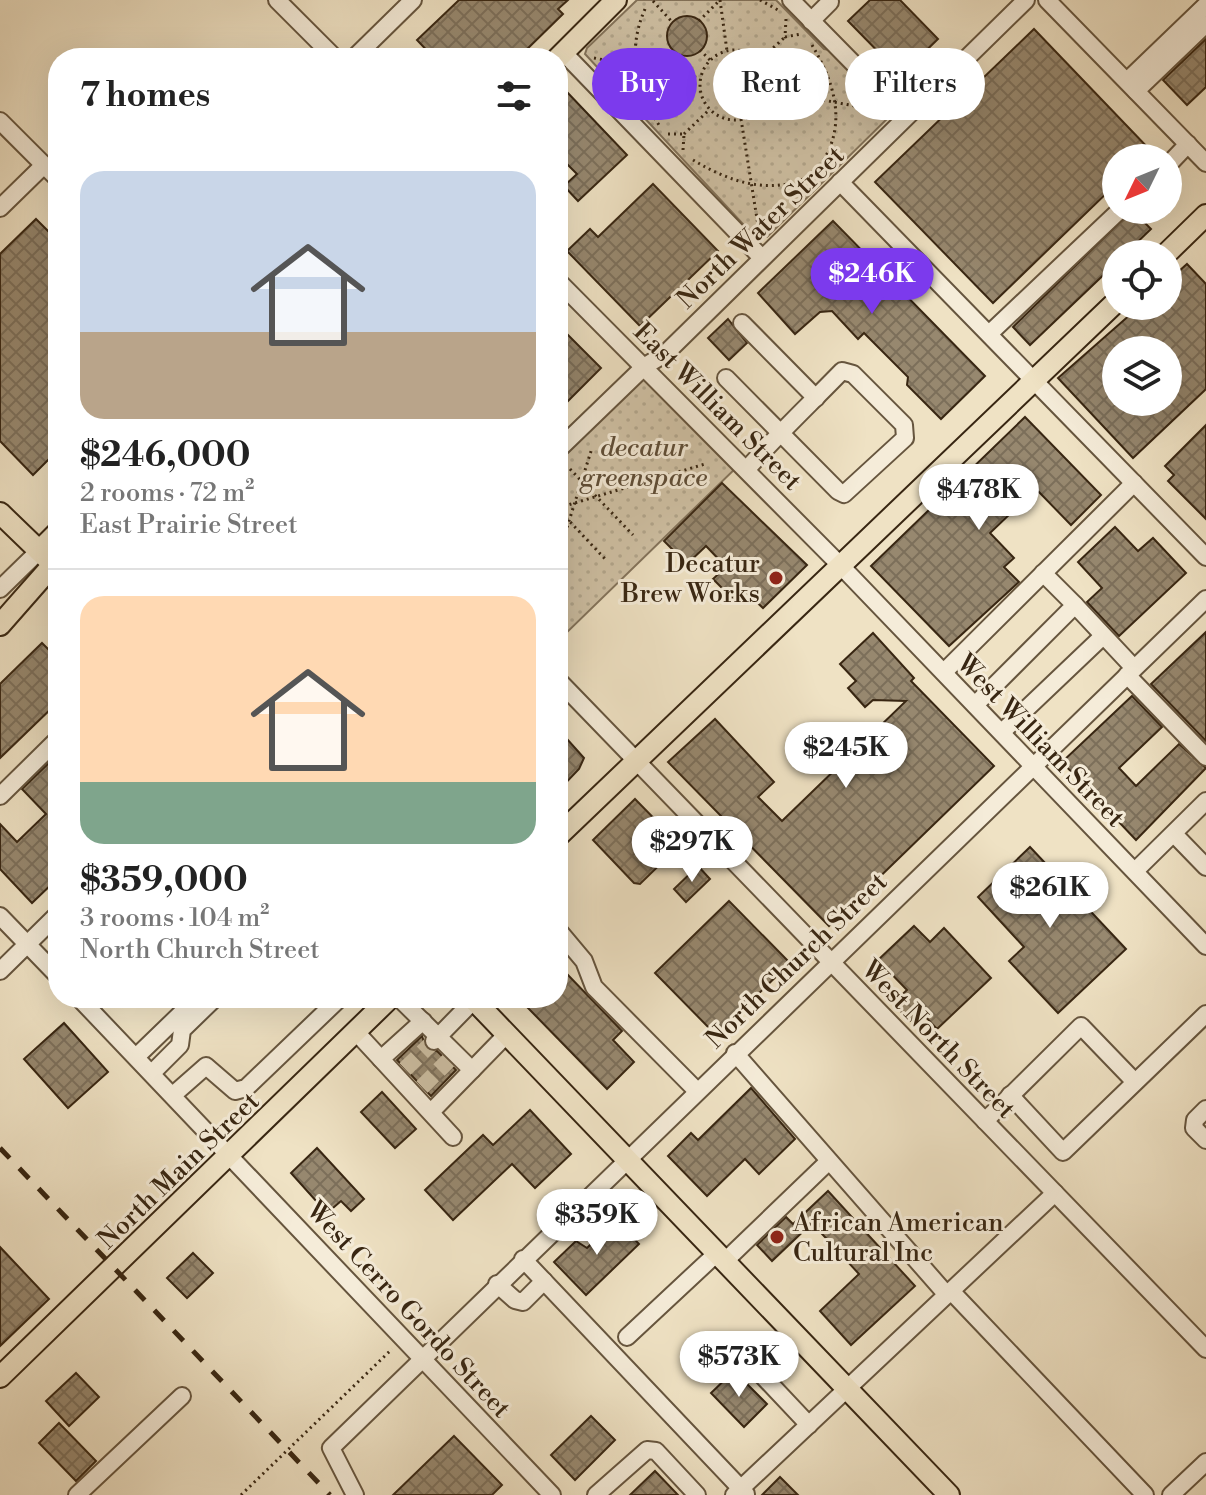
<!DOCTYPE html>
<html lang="en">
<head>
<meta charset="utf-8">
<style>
  :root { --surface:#fff; --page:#f2f2f2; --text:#222; --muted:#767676; --line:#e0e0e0; --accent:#7c3aed }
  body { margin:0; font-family:"Libre Bodoni",serif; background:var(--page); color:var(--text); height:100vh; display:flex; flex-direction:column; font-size:30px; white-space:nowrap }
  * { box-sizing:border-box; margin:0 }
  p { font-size:26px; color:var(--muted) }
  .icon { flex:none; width:44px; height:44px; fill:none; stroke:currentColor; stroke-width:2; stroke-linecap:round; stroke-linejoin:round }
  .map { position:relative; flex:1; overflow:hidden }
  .drawer { position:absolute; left:48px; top:48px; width:520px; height:960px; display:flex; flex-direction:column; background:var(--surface); border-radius:32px; box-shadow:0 8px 32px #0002 }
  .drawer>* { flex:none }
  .guide { position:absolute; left:592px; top:48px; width:494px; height:72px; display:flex; gap:16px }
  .needle { width:52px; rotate:227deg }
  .fabs { position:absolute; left:1102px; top:144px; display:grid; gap:16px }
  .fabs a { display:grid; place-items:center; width:80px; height:80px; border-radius:50%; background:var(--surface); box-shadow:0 8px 32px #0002; font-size:40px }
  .price { position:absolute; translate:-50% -68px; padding:0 18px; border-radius:28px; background:#fff; color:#222; font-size:26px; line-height:52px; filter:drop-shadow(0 2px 4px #0008) }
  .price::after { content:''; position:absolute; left:50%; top:48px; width:24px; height:18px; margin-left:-12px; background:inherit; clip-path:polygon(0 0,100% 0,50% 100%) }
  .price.selected { background:var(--accent); color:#fff }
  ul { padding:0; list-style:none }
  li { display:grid; align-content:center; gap:16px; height:424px; padding:0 32px }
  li+li { border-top:2px solid var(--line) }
  li span { display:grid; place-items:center; height:248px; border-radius:24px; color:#555 }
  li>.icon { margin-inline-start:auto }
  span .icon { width:144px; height:144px; fill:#fffc; stroke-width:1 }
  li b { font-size:34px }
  h2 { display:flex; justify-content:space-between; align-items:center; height:96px; padding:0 32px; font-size:34px }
  .pill { padding:0 28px; border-radius:36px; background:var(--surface); box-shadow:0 8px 32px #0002; font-size:28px; line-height:72px }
  .pill.selected { background:var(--accent); color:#fff }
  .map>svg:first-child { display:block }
  .park { fill:url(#park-dots); stroke:#84745c; stroke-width:2 }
  .water { fill:url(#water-ripples); stroke:#817058; stroke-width:2 }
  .building { fill:url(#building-cross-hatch); stroke:#382612; stroke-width:2; fill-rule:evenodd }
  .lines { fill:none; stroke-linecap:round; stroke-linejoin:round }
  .minor-tunnel { stroke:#cabca0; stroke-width:16; stroke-dasharray:16 8; stroke-linecap:butt }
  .minor-casing { stroke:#66553e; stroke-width:20 }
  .major-casing { stroke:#382612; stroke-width:24 }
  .path { stroke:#382612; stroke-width:3; stroke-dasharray:2 4; stroke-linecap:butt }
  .minor { stroke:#f5ecd9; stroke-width:16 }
  .major { stroke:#efe2c4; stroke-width:20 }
  .rail { stroke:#382612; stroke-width:5; stroke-dasharray:14 14; stroke-linecap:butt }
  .poi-dot { fill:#8f2418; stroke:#f5ecd9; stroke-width:3 }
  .labels { text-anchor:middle; stroke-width:6; stroke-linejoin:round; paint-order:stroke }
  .street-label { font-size:26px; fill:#382612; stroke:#f5ecd9 }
  .park-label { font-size:26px; font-style:italic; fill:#5e4d37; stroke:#f5ecd9 }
  .poi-label { font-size:26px; fill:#382612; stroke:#f5ecd9; text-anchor:end }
</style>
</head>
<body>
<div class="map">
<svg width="1206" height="1495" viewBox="0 0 1206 1495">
  <defs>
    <pattern id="park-dots" width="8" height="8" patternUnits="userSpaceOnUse" patternTransform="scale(2)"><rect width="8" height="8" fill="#d0c2a6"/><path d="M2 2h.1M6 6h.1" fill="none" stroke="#b3a78e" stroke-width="1.8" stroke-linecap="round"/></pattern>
    <pattern id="water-ripples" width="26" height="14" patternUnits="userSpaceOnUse" patternTransform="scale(2)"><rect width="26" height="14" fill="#b1a287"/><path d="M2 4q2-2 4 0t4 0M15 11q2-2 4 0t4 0" fill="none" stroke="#91846d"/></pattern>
    <pattern id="building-cross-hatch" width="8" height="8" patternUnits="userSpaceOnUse" patternTransform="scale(2)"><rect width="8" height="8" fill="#97886f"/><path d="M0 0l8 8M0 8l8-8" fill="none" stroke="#7c6f5a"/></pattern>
  </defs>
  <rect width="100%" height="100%" fill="#efe2c4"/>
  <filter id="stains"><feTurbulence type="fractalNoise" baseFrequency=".0025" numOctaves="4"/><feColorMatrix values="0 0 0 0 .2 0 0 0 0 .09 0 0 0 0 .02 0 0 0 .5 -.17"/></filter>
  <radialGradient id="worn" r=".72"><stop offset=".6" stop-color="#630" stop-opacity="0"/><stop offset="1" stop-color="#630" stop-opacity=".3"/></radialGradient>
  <g class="park">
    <path d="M637,0H776L824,49L835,51L888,109L890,116L767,237H755L585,54L587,48Z"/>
    <path d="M645,366L741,463L558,641V450Z"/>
  </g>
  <circle class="water" cx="735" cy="85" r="20"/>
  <g class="building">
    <path d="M459,0H568L558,9L563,14L518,58H434L417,40Z"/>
    <path d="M870,0H900L938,39L901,75L848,21Z"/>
    <circle cx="687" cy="36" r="20"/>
    <path d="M1034,29L1151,151L1143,158H1116V184L993,303L875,182Z"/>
    <path d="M1206,39V87L1187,105L1163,80Z"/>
    <path d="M566,91L627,155L578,201L564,186L577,174L558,155V98Z"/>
    <path d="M653,184L718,251L640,326L567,251L590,229L598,237Z"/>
    <path d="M1132,210L1151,229L1125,254H1116V263L1030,345L1013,327Z"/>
    <path d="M36,219L58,241V450L33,475L0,441V254Z"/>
    <path d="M833,221L985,376L941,419L907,385L908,377L864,333L858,339L832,311L820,312L795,334L758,293Z"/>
    <path d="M1187,264L1206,284V389L1133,458L1058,378L1140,306H1168V281ZM1116,350H1168V402H1116Z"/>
    <path d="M728,319L747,343L729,360L708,338Z"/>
    <path d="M558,325L601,368L558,411Z"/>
    <path d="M1025,417L1101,495L1071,525L1036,489L990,533L1014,558L1004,567L1019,582L949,646L871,566Z"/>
    <path d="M1206,425V519L1168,481L1174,475L1165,466Z"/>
    <path d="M722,483L807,565L763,608L745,591L735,601L713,579L726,567L706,546L687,564L664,541Z"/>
    <path d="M1115,527L1138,551L1153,538L1186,573L1119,636L1087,602L1102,588L1078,562Z"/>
    <path d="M1206,632V741L1151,684Z"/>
    <path d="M873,633L914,678L911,681L994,766L829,926L668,762L715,719L774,782L758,797L782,821L906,701L873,700L865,707L848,688L856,681L840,664Z"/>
    <path d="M42,643L58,659V702L0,758V684Z"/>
    <path d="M1132,696L1162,727L1119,768L1136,786L1179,744L1206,768L1136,840L1062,762Z"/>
    <path d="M558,729L584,758L579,769L558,791Z"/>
    <path d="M52,760L58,766V878L32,903L0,869V824L17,842L46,814L22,789Z"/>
    <path d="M635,799L680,845L640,884L634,883L593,840Z"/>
    <path d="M1030,847L1126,949L1058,1013L1009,961L1024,947L978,897Z"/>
    <path d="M698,866L710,879L686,902L674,889Z"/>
    <path d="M729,901L790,963L716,1035L655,973Z"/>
    <path d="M914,926L930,942L944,928L991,978L937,1029L921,1012L910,1021L893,1003L907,990L878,960Z"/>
    <path d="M567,974L622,1031L613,1040L634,1062L607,1089L528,1008L538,998H558V976Z"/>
    <path d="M64,1023L108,1072L68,1108L24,1059Z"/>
    <path d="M422,1036L426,1048L437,1051L456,1070L431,1096L397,1060Z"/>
    <path d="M751,1088L795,1139L759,1174L745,1159L707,1196L668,1156L691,1133L698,1140Z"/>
    <path d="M382,1092L416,1129L395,1148L361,1112Z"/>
    <path d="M530,1110L571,1154L535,1188L512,1164L453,1220L425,1190L483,1135L493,1145Z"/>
    <path d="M317,1148L364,1199L351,1211L341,1201L327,1213L291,1173Z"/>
    <path d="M828,1191L915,1286L851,1345L820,1311L859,1274L812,1223L772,1261L757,1245L786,1217L793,1224Z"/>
    <path d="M616,1220L639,1244L586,1295L554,1262L576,1241L587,1248Z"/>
    <path d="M0,1247L49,1299L0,1346Z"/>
    <path d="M193,1253L213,1273L187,1298L167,1278Z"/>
    <path d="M734,1371L767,1404L744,1427L711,1393Z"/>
    <path d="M76,1373L99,1397L69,1426L46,1401Z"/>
    <path d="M591,1416L615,1440L575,1480L551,1455Z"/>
    <path d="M59,1423L96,1461L76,1481L39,1443Z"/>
    <path d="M454,1436L502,1485L492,1495H393Z"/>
    <path d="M655,1471L678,1495H630Z"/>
    <path d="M780,1477L798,1495H762Z"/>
  </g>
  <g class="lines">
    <g class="minor-tunnel">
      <path d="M405,1069L434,1041"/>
      <path d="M422,1087L450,1059"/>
    </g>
    <g class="minor-casing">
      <g id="minor">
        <path d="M277,0L335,58"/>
        <path d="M791,0L906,117"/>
        <path d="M1047,0L1206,163"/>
        <path d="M811,21L830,2"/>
        <path d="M563,52L762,258"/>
        <path d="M354,58L413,0"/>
        <path d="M1127,81L1206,5"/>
        <path d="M1136,91L1206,24"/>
        <path d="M0,121L58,179"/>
        <path d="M1168,165L1188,144"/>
        <path d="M840,182L1206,557"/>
        <path d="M0,208L44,165"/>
        <path d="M558,281L842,567L1206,946"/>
        <path d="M742,323L816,398"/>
        <path d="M989,334L1120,210"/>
        <path d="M726,378L838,491L844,494L905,438L904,425L853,374L842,371C810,404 777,435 747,469"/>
        <path d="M558,450L645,366L665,354L1026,0"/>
        <path d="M0,589L39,551"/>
        <path d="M1075,605L1134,668"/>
        <path d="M944,672L1134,483"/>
        <path d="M1127,675L1206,757"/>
        <path d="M558,680L1206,1349"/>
        <path d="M975,705L1075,605L1043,573"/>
        <path d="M1002,732L1103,636"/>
        <path d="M0,796L58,739"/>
        <path d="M1174,834L1206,867"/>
        <path d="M1135,871L1206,801"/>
        <path d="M0,916L58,976"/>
        <path d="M558,930L584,961L594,987L696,1090"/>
        <path d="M0,971L58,914"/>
        <path d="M79,998L552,1495"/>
        <path d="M399,998L472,1070L507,1034"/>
        <path d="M356,1032L453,1137"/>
        <path d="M434,1041L474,1000"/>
        <path d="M735,1053L947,1295"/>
        <path d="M136,1057L197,998"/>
        <path d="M381,1059L423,1021"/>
        <path d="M152,1073L180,1045L182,1030L215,998"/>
        <path d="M173,1095L206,1066L235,1091L246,1088L340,998"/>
        <path d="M1010,1095L1063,1152L1206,1014"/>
        <path d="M1206,1109L1195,1120L1194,1128L1206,1140"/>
        <path d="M431,1112L472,1070"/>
        <path d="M985,1121L1081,1026L1135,1082"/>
        <path d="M523,1259L746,1494"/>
        <path d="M725,1261L829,1161"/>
        <path d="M497,1284L515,1300L523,1302L544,1281"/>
        <path d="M951,1291L1145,1495"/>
        <path d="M627,1337L717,1253"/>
        <path d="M742,1354L809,1425"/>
        <path d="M77,1495L182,1396"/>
        <path d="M355,1495L331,1448L1206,599"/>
        <path d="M596,1495L647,1450L656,1451L697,1495"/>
        <path d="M734,1495L1055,1193"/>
        <path d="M1171,1495L1206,1462"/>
      </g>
    </g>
    <g class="major-casing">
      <g id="major">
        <path d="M558,58L616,0"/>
        <path d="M1166,254L1206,215"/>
        <path d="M0,513L58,569"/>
        <path d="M39,551L58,532"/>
        <path d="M0,625L58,559"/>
        <path d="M558,836L1116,302"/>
        <path d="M472,998L949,1495"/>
        <path d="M0,1377L390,998"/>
      </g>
    </g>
    <g class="path">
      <path d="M720,0L727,51"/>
      <path d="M760,0L778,10"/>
      <path d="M653,1L673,23"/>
      <path d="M645,9C627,50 635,89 659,125"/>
      <path d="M786,19L785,37L801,34"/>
      <path d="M699,21L719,1"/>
      <path d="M812,45C834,82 847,122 823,161"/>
      <path d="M700,50L710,60"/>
      <circle cx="735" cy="85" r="35"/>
      <path d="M594,58L700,78"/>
      <path d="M760,60L785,37"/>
      <path d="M650,70L672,48"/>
      <path d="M618,83L635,66"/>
      <path d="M770,90L876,110"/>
      <path d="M741,119L758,225"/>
      <path d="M668,134H684L683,150"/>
      <path d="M684,134L710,109"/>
      <path d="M693,160C728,181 767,195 806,178"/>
      <path d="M570,469L633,535"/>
      <path d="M558,508L705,464"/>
      <path d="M558,509L606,560"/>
      <path d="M558,556L592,448"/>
      <path d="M241,1495L392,1349"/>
    </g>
    <use href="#minor" class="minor"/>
    <use href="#major" class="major"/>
    <path class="rail" d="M0,1148L330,1495"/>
  </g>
  <g class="poi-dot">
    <circle cx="776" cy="578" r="8"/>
    <circle cx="777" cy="1237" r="8"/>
  </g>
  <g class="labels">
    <g class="street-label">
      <text transform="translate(760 227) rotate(-44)" y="9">North Water Street</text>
      <text transform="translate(718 406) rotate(45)" y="9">East William Street</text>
      <text transform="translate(1041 740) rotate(46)" y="9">West William Street</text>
      <text transform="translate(796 960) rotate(-44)" y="9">North Church Street</text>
      <text transform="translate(939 1039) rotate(46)" y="9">West North Street</text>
      <text transform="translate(178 1170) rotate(-44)" y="9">North Main Street</text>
      <text transform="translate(409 1309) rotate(47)" y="9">West Cerro Gordo Street</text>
    </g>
    <g class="park-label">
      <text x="644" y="456">decatur<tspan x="644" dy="30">greenspace</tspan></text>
    </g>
    <g class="poi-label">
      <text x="760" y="572">Decatur<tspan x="760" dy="30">Brew Works</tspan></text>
      <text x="793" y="1231" text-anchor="start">African American<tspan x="793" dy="30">Cultural Inc</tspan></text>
    </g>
  </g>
  <rect width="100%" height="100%" filter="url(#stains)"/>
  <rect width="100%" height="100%" fill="url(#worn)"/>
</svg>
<div class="fabs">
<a><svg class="needle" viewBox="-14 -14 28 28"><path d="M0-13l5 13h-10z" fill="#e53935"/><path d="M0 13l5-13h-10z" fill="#767676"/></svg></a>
<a><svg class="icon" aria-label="locate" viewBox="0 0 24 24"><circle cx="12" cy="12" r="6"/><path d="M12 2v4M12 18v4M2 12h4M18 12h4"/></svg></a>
<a><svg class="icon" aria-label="layers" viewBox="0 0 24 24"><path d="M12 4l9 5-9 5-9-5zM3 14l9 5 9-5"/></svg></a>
</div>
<b class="price selected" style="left:872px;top:316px">$246K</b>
<b class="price" style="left:979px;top:532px">$478K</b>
<b class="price" style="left:846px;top:790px">$245K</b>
<b class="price" style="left:692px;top:884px">$297K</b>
<b class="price" style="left:1050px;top:930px">$261K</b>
<b class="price" style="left:597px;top:1257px">$359K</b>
<b class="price" style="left:739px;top:1399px">$573K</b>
<div class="guide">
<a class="pill selected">Buy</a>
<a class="pill">Rent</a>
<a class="pill">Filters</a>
</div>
<section class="drawer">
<h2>7 homes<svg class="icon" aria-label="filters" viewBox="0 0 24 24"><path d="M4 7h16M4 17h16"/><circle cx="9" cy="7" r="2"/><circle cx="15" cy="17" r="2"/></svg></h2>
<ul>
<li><span style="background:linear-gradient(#c9d6e8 65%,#b9a48a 0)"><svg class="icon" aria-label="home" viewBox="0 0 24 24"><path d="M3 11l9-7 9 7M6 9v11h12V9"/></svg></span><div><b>$246,000</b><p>2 rooms · 72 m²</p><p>East Prairie Street</p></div></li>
<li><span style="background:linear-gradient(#ffd9b3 75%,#7fa58c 0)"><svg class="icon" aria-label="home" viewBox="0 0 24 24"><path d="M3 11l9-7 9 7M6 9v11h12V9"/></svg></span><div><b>$359,000</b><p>3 rooms · 104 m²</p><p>North Church Street</p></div></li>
</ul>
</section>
</div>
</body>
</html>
